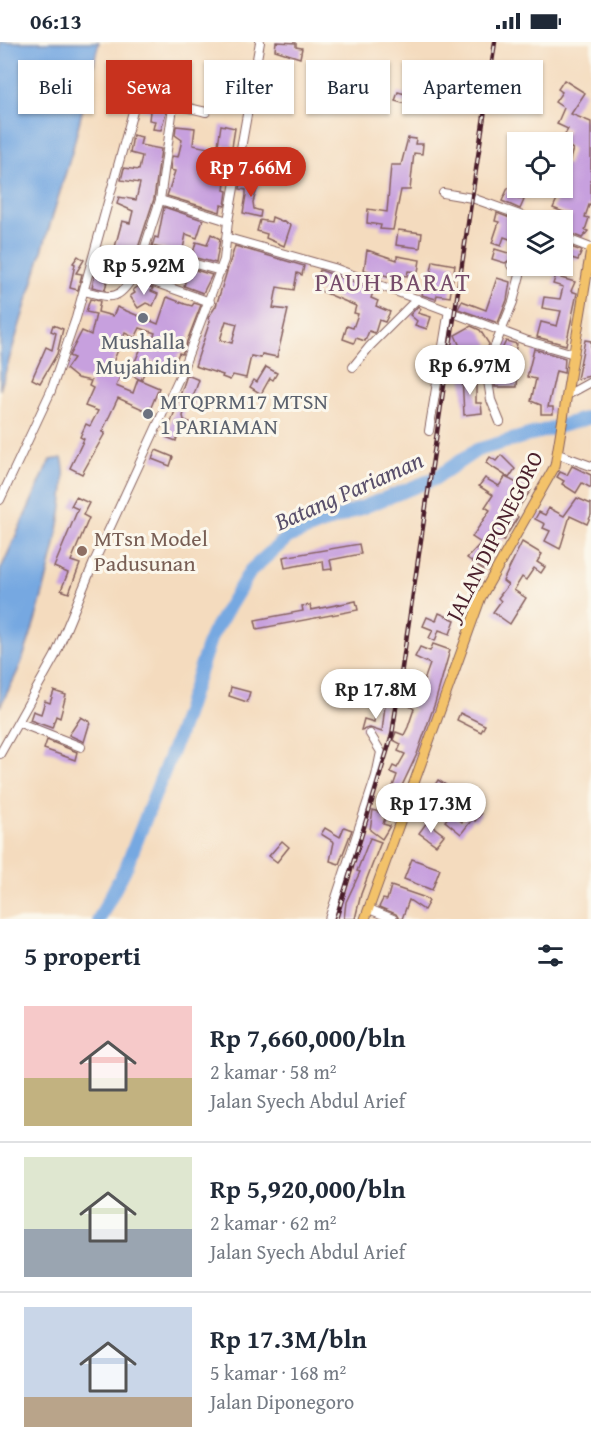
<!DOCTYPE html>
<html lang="id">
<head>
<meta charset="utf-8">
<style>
  :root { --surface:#fff; --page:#f2f2f3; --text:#1f2937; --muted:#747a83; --line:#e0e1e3; --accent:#c8321e }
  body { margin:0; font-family:"Gentium Book Plus",serif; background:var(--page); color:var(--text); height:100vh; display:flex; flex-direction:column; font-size:22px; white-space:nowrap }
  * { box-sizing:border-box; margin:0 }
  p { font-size:20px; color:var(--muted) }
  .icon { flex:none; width:33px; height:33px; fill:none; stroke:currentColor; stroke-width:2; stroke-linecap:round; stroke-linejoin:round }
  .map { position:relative; height:877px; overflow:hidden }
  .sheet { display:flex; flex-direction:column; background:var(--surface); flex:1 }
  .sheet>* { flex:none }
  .banner { position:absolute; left:18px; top:18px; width:555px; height:54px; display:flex; gap:12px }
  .buttons { position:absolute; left:507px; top:90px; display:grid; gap:12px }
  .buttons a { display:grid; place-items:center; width:66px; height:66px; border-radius:0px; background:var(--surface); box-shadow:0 2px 4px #0004; font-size:30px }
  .price { position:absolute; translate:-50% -51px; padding:0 14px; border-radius:21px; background:#fff; color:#222; font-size:20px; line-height:39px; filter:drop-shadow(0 2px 3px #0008) }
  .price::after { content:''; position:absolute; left:50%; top:36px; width:18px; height:14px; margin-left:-9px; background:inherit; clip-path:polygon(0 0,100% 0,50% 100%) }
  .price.current { background:var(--accent); color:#fff }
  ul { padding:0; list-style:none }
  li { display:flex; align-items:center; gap:18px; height:150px; padding:0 24px }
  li+li { border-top:2px solid var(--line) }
  li span { display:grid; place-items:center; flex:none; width:168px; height:120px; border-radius:0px; color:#555 }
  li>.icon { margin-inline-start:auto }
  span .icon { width:72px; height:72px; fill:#fffc; stroke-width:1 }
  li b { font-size:26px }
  h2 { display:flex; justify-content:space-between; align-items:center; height:72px; padding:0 24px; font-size:26px }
  .chip { padding:0 21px; border-radius:0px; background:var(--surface); box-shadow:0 2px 4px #0004; font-size:21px; line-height:54px }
  .chip.current { background:var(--accent); color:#fff }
  .status { display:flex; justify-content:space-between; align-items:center; height:42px; padding:0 30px; background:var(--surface); direction:ltr }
  .status svg { height:16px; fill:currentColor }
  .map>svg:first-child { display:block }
  .water { fill:#76a8e1; stroke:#606486; stroke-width:1.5 }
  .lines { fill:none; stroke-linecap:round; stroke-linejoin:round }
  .river { stroke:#76a8e1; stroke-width:14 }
  .building { fill:#c7a0de; fill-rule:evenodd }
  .minor-casing { stroke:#86615e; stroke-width:10 }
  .major-casing { stroke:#86615e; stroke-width:11 }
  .minor { stroke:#fff; stroke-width:8 }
  .major { stroke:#f3c26a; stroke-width:9 }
  .rail-casing { stroke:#4a1f2b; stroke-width:4.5 }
  .rail { stroke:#fbf7ec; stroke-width:2; stroke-dasharray:7; stroke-linecap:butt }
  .worship-dot { fill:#6b7280; stroke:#fbf7ec; stroke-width:2 }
  .education-dot { fill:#8d6e63; stroke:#fbf7ec; stroke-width:2 }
  .labels { text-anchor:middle; stroke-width:6; stroke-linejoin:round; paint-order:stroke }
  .worship-label { font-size:22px; fill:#5b616d; stroke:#fbf7ec }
  .street-label { font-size:22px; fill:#4a1f2b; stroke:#fbf7ec }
  .education-label { font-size:22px; fill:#785e54; stroke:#fbf7ec; text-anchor:start }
  .water-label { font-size:24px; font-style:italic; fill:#594f6b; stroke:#fbf7ec }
  .quarter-label { font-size:26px; letter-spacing:1.5px; fill:#764c6a; stroke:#fbf7ec }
</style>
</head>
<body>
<div class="status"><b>06:13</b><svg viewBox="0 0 49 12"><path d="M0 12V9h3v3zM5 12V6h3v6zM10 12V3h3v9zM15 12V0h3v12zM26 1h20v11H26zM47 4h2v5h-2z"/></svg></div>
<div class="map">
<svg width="591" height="877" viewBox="0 0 591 877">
  <rect width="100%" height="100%" fill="#fbf7ec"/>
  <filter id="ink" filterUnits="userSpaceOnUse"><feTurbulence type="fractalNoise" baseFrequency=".0167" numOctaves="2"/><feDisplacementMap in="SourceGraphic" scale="12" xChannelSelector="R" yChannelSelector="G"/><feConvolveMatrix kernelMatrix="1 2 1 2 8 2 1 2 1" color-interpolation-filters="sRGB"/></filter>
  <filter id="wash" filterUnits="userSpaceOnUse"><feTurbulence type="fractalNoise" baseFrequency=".008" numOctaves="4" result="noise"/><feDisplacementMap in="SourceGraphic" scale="24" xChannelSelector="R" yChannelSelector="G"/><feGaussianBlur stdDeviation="1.35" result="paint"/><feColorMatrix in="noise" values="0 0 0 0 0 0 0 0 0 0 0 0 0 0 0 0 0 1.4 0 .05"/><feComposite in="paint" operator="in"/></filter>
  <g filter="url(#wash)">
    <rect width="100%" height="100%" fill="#f4dbbe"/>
    <g class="water">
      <path d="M0,0H99L72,110L0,348Z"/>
      <path d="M62,416C74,453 36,579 22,619C16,635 7,650 0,665V529L50,418Z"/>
    </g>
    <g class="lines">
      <path class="river" d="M99,877L127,823L178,694L211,594L251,528L288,495L434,437L477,408L591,375"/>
    </g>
    <g id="blocks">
      <g class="building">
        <path d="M276,0L296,1V5L302,6L300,16L275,8Z"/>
        <path d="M564,38L585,51L571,72L591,80V164L589,163L585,175L589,176L585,188L588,189L582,196L564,189L571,173L553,166L562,146V121L568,123L573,107L561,100L568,87L557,82L564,66L555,60L562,50L558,47Z"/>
        <path d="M398,50L416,55L413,64L395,59Z"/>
        <path d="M149,65L167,67L161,88L153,87L155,79L149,78L150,69L140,67Z"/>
        <path d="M221,83L235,86L232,105L218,103Z"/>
        <path d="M176,84L195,86L193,103L218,108L215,120L221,121L217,139L225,141L224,148L227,149L225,164L221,163L220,170L167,154L175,129L170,128L172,114L178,115L182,98L175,93Z"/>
        <path d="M133,93L142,95L140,103L161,107L154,157L138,206L123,238L114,236L124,212L117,210L118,206L115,205L122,179L130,181L133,169L117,162L119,155L136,158L140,141L121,138L124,126L139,128L142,114L130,111Z"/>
        <path d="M408,96L416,97L415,102H423L422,112L414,111L410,148H401L393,188L380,187L381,183L367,181L368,167L387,170L391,123H401Z"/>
        <path d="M249,138L259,141L253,160L254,167L261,169L260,175L243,171L246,153V148L240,147L241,141L248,143Z"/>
        <path d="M508,146L518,150L516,155L524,158L520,167L502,159Z"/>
        <path d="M164,165L203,178L197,196L186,192L182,212L152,204L155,195L158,196Z"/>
        <path d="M497,171L518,179V200L504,195L501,204L492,201L499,180L495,179Z"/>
        <path d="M272,175L291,183L284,204L266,196L267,192L257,189L260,178L271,180Z"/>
        <path d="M398,188L422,191L420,206L396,203Z"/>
        <path d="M211,192L220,197L216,221L192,215L196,200L207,203Z"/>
        <path d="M562,202L582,209L578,218L568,215L561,236L575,240L571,249L577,251L566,303L537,295L541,280L557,284L561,269L542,266L544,255L560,257L563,245L553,242L559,224H562Z"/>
        <path d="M235,204L304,224L302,233L297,231L294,248L277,245L273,266L288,268L277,315L262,312L261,316L251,314L246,336L233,333L230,338L222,335L223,333L195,324L210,279L208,276L216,264ZM226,279L237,282L232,301L220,298Z"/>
        <path d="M495,207L518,214V220L511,217L505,221L492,217Z"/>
        <path d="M367,208L397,218V214L420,218L418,230L408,229L407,234L389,231L388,234L364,228Z"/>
        <path d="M78,214L84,218L76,231L82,232L78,248L70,246L75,222L73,221Z"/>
        <path d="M152,216L179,224L175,241L150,232L153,226L149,224Z"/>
        <path d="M433,219L455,223L450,255L437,253L436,257L422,253L424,244L428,245Z"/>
        <path d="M189,226L212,233L203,251L184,244Z"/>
        <path d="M96,227L109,230L105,248L92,245Z"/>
        <path d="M320,228L374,248L371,256L378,259L376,264L390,270L385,280L379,278L375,291L369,289L365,299L356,296L354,301L343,297L347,284L353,286L358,272L354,271L356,264L314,246Z"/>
        <path d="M497,236L510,240L507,258L498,281L458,267L462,259L486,268Z"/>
        <path d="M139,244L141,247L146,244L153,246L151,249L158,252L153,264L146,261L138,266L130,254L135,251L133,248Z"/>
        <path d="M167,255L185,262L192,264L194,261L201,263L182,312L179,311L172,327L150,318L141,338L129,332L144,300L151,303L155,291L140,286L135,296L125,291L111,325L122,330L116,344L133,351L138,337L159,346L149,370L118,356L102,390L105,391L82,432L70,426L84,397L80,395L86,382L90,384L98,369L85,364L93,346L89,344L91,339L77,336L66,327L74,316L69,314L82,289L91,293L96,272L86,270L90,257L100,259L98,270L113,274L117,265L158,282Z"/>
        <path d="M418,264L421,267L418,271L431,275L427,287L415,283L417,279L410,273Z"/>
        <path d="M53,283L63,287L57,312L40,341L32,337L46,305L52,308L56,291L51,289Z"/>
        <path d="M471,284L480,288L489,302L487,308L459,321L455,313L462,309L455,293Z"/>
        <path d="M585,298L591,299L590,334L577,337Z"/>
        <path d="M506,299L517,302L511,323L518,329L517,345H495L496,327L493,326Z"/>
        <path d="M534,307L565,316L564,331L556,329L548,365H553V372H541V363L531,359L536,337L527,335Z"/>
        <path d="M266,325L277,331L273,338L270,336L261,352L250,345L254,338L257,340Z"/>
        <path d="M187,333L199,338L193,355L196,356L194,364L187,361L183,374L184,378L194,382L192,389L180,385L176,399L166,395Z"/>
        <path d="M462,333L476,336V361H481L482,371L464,373Z"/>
        <path d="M156,408L173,415L170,424L152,417Z"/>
        <path d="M501,413L515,427L509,436L486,421L490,415L496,419Z"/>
        <path d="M572,424L591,433V446L582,441L576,451L562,442L564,439L557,435L560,430L567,433Z"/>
        <path d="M505,435L531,448L514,472L518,475L503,499L498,496L489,510L492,512L484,528L467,516L481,501L472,495L490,468L485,465L493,453L479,444L485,436L499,444Z"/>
        <path d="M76,455L89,461L83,473L89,476L71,519L80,522L69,551L61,548L68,531L54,525L78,467L71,464Z"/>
        <path d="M577,456L591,462V473L587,482L570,474L560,507L545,499L550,489L543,486L545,482L535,477L539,470L545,473L549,466L564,474Z"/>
        <path d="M522,500L542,512L537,520L545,525L541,531L534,526L526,538L522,535L514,548L526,556L510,582L493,570L501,559L498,556L508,543L503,539Z"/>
        <path d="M359,502L361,512L330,518L332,527L324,528L323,519L285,526L283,515Z"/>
        <path d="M356,559L358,568L257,587L255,578L303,569L302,564L310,563L311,568Z"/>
        <path d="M439,571L455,578L450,592L439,588L435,599L429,596L433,588L423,584L427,575L436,579Z"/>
        <path d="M433,602L450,608L435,661L417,712L399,750L392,747L397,733L390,730L393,724L397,726L405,712L398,709L401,702L393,698L396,690L404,693L408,685L414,667L405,661L408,655L416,661L430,622L415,615L420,605L430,609Z"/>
        <path d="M231,645L250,650L247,660L229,654Z"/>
        <path d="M54,649L66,653L60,676L56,674L52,686L30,678L33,669L41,672L45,659L50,661Z"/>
        <path d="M377,661L385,663L382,690L370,686L361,688L364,677L374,680Z"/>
        <path d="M460,671L485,683L481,690L457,678Z"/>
        <path d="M81,675L90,680L84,700L69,693Z"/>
        <path d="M47,698L77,710L75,718L44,707Z"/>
        <path d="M438,738L455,749L441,770L428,761L435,752L431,749Z"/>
        <path d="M474,766L481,772L475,779L473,776L461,792L445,779L451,771L462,780Z"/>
        <path d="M373,768L386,773L383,782L390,784L382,797L370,788Z"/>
        <path d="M427,780L444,793L436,803L419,791Z"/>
        <path d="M344,785L352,788L339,822L330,819L334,800L321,792L325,786L340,795Z"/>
        <path d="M370,796L381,800L361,852L355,877H344L346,860L360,830L357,829Z"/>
        <path d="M282,799L289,805L277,820L269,814Z"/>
        <path d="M412,817L440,827L432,848L404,837Z"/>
        <path d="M391,844L423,855L429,859L424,868L409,858L402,877H399L396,872L379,865L383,857L387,858Z"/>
      </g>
    </g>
  </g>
  <g filter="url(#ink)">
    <use href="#blocks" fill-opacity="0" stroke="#86615e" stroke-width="1.5"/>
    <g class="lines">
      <g class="minor-casing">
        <g id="minor">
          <path d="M443,151L472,156L534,178"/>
          <path d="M160,158L174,58"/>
          <path d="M562,195L591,206"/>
          <path d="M228,196L334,226L525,298L574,312"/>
          <path d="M144,208L160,158L228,179"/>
          <path d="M84,249C112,256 118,260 134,233"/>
          <path d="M210,260L134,233L144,208L221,229"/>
          <path d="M353,325L370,304L417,257"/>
          <path d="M569,352L591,340"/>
          <path d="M500,380L491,358L486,326L513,260L520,233V229L511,223"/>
          <path d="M429,389L449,268"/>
          <path d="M558,412L591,424"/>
          <path d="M0,458L51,349L76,276L135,62C146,53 191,67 206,70"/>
          <path d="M20,681L81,705"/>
          <path d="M0,712L55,614L94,520L180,334L224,218L228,179L260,0"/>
          <path d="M369,867L393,877"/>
          <path d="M329,877L376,734L381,710L370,692"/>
        </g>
      </g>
      <g class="major-casing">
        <path id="major" d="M365,877L481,555L555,424L591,208"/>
      </g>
      <use href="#minor" class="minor"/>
      <use href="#major" class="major"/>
      <g class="rail-casing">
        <path id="rail" d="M336,877L392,693L495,0"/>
      </g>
      <use href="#rail" class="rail"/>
    </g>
  </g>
  <g class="worship-dot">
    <circle cx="143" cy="276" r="6"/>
    <circle cx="148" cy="372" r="6"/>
  </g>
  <circle class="education-dot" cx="82" cy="509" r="6"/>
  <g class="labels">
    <g class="worship-label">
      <text x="143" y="307">Mushalla<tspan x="143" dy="25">Mujahidin</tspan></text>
      <text x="160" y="367" text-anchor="start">MTQPRM17 MTSN<tspan x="160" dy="25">1 PARIAMAN</tspan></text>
    </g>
    <g class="street-label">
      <text transform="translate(494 494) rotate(-63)" y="8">JALAN DIPONEGORO</text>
    </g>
    <g class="education-label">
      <text x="94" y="504">MTsn Model<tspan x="94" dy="25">Padusunan</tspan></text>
    </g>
    <g class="water-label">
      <text transform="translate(349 449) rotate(-24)" y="8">Batang Pariaman</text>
    </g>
    <g class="quarter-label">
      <text x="393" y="249">PAUH BARAT</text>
    </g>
  </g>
</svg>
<div class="buttons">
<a><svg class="icon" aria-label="locate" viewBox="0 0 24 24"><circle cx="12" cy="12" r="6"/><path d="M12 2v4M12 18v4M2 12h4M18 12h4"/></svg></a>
<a><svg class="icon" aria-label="layers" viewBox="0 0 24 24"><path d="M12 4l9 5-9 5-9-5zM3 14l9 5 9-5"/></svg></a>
</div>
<b class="price current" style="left:251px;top:156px">Rp 7.66M</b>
<b class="price" style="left:144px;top:254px">Rp 5.92M</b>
<b class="price" style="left:470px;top:354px">Rp 6.97M</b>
<b class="price" style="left:376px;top:678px">Rp 17.8M</b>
<b class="price" style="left:431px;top:792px">Rp 17.3M</b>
<div class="banner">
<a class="chip">Beli</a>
<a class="chip current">Sewa</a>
<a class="chip">Filter</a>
<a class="chip">Baru</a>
<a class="chip">Apartemen</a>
</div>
</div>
<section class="sheet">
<h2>5 properti<svg class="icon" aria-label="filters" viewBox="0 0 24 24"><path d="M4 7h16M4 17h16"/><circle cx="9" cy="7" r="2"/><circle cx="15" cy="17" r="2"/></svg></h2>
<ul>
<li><span style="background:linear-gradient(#f6c9c9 60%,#c2b280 0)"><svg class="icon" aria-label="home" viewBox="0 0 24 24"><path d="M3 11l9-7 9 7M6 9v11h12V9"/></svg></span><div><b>Rp 7,660,000/bln</b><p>2 kamar · 58 m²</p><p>Jalan Syech Abdul Arief</p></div></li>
<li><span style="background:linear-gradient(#dfe7d0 60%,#9aa5b1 0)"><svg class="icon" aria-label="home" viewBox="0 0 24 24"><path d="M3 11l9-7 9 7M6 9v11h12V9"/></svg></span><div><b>Rp 5,920,000/bln</b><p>2 kamar · 62 m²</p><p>Jalan Syech Abdul Arief</p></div></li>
<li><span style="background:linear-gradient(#c9d6e8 75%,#b9a48a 0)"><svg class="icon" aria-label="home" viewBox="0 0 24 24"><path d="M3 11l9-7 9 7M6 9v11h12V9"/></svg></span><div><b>Rp 17.3M/bln</b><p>5 kamar · 168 m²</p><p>Jalan Diponegoro</p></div></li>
</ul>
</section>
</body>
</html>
